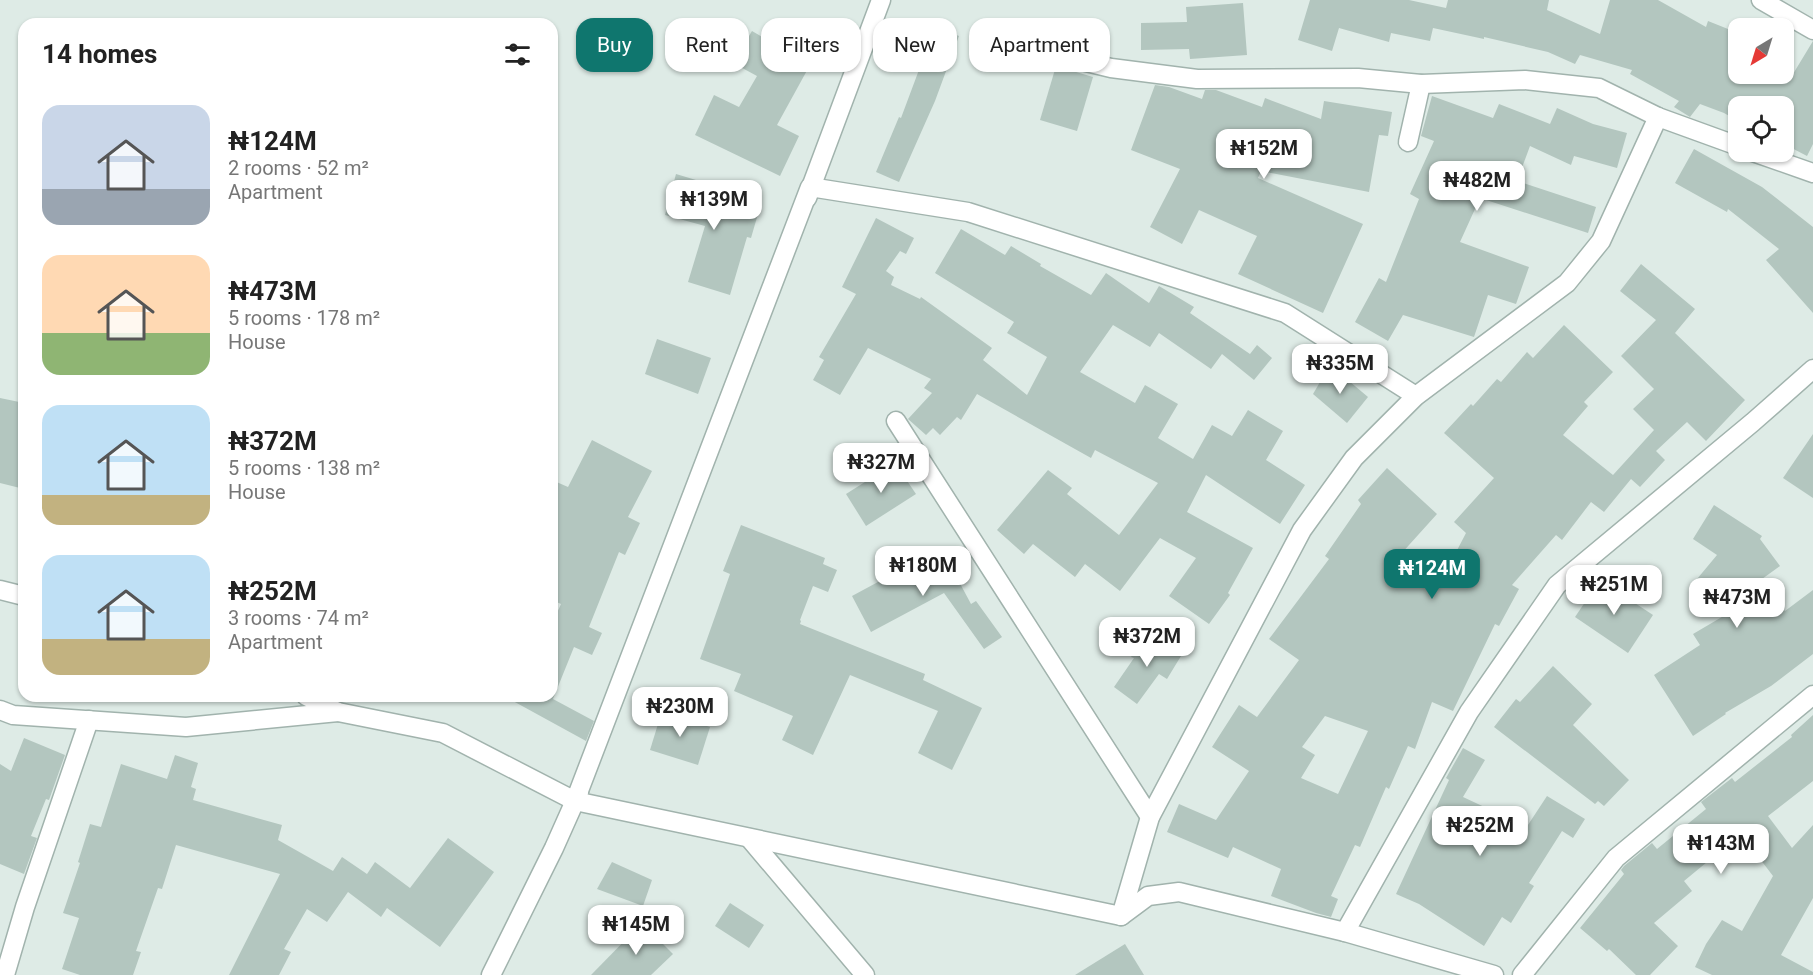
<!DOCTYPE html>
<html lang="en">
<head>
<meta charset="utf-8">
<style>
  :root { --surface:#fff; --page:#f2f2f2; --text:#222; --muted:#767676; --accent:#0f766e }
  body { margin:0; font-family:Roboto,sans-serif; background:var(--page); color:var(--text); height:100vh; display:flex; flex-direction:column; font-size:22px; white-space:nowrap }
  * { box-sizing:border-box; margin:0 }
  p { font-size:20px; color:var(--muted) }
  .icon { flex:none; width:33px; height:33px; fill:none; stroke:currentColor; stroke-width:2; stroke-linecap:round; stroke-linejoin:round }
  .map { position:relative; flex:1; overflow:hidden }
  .details { position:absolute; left:18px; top:18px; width:540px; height:684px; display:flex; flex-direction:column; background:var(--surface); border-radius:18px; box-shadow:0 2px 4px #0004 }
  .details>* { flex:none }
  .banner { position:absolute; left:576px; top:18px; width:570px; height:54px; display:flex; gap:12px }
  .needle { width:39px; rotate:218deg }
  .buttons { position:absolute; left:1728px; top:18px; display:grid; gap:12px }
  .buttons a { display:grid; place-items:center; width:66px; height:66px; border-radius:12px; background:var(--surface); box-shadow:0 2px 4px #0004; font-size:30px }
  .price { position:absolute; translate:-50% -51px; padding:0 14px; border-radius:12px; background:#fff; color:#222; font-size:20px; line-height:39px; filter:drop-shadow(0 2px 3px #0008) }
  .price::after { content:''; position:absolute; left:50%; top:36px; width:18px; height:14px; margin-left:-9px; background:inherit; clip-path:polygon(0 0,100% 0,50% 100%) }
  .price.active { background:var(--accent); color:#fff }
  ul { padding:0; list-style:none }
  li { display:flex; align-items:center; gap:18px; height:150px; padding:0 24px }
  li span { display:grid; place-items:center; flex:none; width:168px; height:120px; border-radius:18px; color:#555 }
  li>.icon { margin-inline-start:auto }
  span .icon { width:72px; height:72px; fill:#fffc; stroke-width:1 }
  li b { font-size:26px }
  h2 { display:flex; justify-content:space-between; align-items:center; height:72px; padding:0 24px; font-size:26px }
  .chip { padding:0 21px; border-radius:18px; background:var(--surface); box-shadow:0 2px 4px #0004; font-size:21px; line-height:54px }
  .chip.active { background:var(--accent); color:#fff }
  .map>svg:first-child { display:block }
  .building { fill:#b3c6bf; fill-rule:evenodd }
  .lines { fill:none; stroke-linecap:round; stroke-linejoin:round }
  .minor-casing { stroke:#a1b3ad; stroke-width:21 }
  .minor { stroke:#fff; stroke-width:18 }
</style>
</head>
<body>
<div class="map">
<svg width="1813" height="975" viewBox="0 0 1813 975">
  <rect width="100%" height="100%" fill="#deebe6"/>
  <g class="building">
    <path d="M1310,0H1409L1446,8L1448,0H1549L1547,10L1600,34L1610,0H1658L1706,27L1708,21L1738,33V74H1793L1813,41V144L1807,156L1784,144V106H1738V121L1724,113L1700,104L1690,117L1674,107L1679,101L1630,74L1632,70L1580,55L1575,64L1548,52L1484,37V39L1433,28L1430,41L1391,33L1389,42L1339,28L1332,51L1298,40Z"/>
    <path d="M1243,3L1247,55L1190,59L1189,49L1141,50V23L1187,22L1186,7Z"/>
    <path d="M935,27L959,36L935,101L899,182L876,172L899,117L901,118Z"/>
    <path d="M752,31L810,65L777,125L799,136L780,176L695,135L714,95L739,107L757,76L733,63Z"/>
    <path d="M1056,66L1093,77L1077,131L1040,120Z"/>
    <path d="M1155,85L1169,87L1202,99L1205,90H1216L1262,107L1265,98L1321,119L1324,101L1392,112L1388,136L1379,135L1369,192L1261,171L1258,178L1363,224L1323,313L1238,274L1257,236L1199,210L1182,244L1150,227L1180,169L1131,150Z"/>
    <path d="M1432,96L1493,118L1499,104L1550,124L1557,108L1593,124L1627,133L1617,168L1574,156L1571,165L1530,146L1517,181L1596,207L1588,233L1480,198L1460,242L1529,267L1516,304L1488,295L1474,337L1403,315L1388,341L1355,322L1379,278L1386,282L1419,199L1410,194L1434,141L1421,136Z"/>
    <path d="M1694,149L1762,187L1813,227V313L1766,260L1779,249L1728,209L1727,212L1675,183Z"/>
    <path d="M676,174L706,183L704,190L760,207L751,238L747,237L730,295L688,282L705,226L665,215Z"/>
    <path d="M876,218L914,238L906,254L900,251L886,271L894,277L891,285L920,299L921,297L992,348L983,360L1027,395L1047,357L1007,333L1014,322L935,273L961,229L1005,255L1011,246L1041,264L1040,266L1091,295L1106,273L1149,303L1159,286L1194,307L1190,313L1250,354L1257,345L1272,358L1254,380L1222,354L1211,369L1159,333L1150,347L1113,325L1080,372L1135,403L1145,385L1178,404L1158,438L1193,459L1212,425L1232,436L1248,410L1283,431L1266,460L1305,485L1280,524L1206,475L1187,512L1253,548L1228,593L1230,595L1209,624L1169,596L1196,558L1160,538L1120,591L1085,564L1075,577L1033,544L1024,554L997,530L1048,470L1072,488L1067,494L1119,535L1158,483L1095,450L1091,458L977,394L961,420L957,417L940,435L933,428L926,435L908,419L932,393L924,388L931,379L868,348L840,395L813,380L824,360L819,357L856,294L842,287Z"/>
    <path d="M1641,264L1695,309L1675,333L1745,400L1706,441L1687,422L1656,451L1665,460L1640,487L1631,479L1604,512L1591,502L1562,540L1556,535L1512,585L1519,589L1499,626L1495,624L1453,711L1432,702L1415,749L1408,746L1389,789L1386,787L1360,847L1355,845L1331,896L1338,899L1331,917L1316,913L1271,896L1281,869L1233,847L1228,858L1167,832L1179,804L1216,820L1249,771L1212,747L1239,705L1257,717L1299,660L1269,639L1329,559L1325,556L1361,504L1358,500L1387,468L1437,514L1400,555L1440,583L1466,533L1454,522L1494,478L1444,433L1471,404L1473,406L1497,379L1501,382L1527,352L1533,358L1564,325L1613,372L1584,402L1588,406L1563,435L1613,475L1654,430L1633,409L1654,389L1621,356L1656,320L1620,291ZM1325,716L1368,731L1338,794L1301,778L1315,755L1302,747Z"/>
    <path d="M657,339L711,358L698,394L645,374Z"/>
    <path d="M1330,365L1368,397L1347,423L1313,394Z"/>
    <path d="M0,398L24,403V489L0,483Z"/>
    <path d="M1813,434V498L1783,478Z"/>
    <path d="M592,440L652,471L628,517L640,523L625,555L619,552L589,627L602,633L592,655L574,647L553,699L594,721L586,741L504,696H548L552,698V624L561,604L552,600V480L568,487Z"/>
    <path d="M895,463L916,494L866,526L846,494Z"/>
    <path d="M1714,505L1762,536L1760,539L1780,566L1762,579L1785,611L1813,590V654L1771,686L1725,713L1726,714L1693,736L1654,675L1700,645L1693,634L1727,614L1692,585L1717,555L1693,539Z"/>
    <path d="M741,525L825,558L823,564L837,570L828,592L813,586L800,620L801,621L800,624L925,674L923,680L982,708L952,770L918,753L938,711L850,675L813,755L782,740L793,716L734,691L741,674L700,659L730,574L723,571Z"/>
    <path d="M941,548L971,604L976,601L1002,637L984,649L944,593L871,632L852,596Z"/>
    <path d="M1600,580L1653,615L1628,653L1575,617Z"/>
    <path d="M1146,634L1181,656L1167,679L1159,674L1137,704L1114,687L1134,658L1131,657Z"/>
    <path d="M1553,666L1592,704L1573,725L1629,780L1604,806L1598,801L1595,804L1494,727L1516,699L1520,702Z"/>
    <path d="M662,711L710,727L698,765L650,750Z"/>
    <path d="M1813,715V781L1768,816L1792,848L1813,825V898L1781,955L1813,972V975H1712L1695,967L1706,944L1722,920L1742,931L1773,876L1741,834L1684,881L1692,891L1654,923L1678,946L1650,975H1636L1609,949L1607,951L1580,928L1624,874L1621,870L1624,866L1652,843L1657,849L1706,809L1701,802L1732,778L1735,782L1792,737L1791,735Z"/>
    <path d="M24,738L65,755L49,800L46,799L31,836L37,838L24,874L0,864V764L11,771Z"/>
    <path d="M1463,748L1485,760L1463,797L1493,811L1524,831L1547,796L1585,819L1573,838L1562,831L1529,883L1534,886L1511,923L1502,917L1484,946L1419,904L1396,894L1449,780L1446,778Z"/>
    <path d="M175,755L198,763L191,787L196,789L193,800L282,825L278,840L333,871L342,857L367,874L375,862L410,888L448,838L494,872L440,947L387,908L381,917L348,892L327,922L307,909L284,949L291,952L279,975H229L280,874L176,845L162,889L158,888L136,951L141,952L133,975H80L62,969L79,918L63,913L80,863L78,862L90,824L101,827L121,764L167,779Z"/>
    <path d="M612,862L652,880L643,906L597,889Z"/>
    <path d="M730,903L764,925L749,948L715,926Z"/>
    <path d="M642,923L673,954L651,975H591Z"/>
    <path d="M1125,944L1144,975H1075Z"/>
  </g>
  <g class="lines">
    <g class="minor-casing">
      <g id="minor">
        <path d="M1761,0L1813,30"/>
        <path d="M1032,49L1111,68L1197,79L1358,78L1421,84L1525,80L1599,88L1658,117L1738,146"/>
        <path d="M1408,142L1421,84"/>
        <path d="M1753,152L1813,173"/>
        <path d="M807,198L881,0"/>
        <path d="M1416,396L1285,313L968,212L810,187L575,801L1121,916L1148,896L1179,892L1345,932L1494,975"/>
        <path d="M896,421L1150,817"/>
        <path d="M0,590L24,596"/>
        <path d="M306,696L338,712L443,733L575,801"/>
        <path d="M0,710L13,715L186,727L338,712"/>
        <path d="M749,838L865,975"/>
        <path d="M1121,916L1150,817L1302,530L1354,458L1416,396L1567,283L1601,241L1658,117"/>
        <path d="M1345,932L1469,712L1557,585L1753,422L1813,369"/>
        <path d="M5,975L25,907L89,720"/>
        <path d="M491,975L554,848L579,792"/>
        <path d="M1522,975L1616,858L1813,695"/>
      </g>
    </g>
    <use href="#minor" class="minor"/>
  </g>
</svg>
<div class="buttons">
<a><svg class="needle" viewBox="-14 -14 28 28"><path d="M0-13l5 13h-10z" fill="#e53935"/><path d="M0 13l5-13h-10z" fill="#767676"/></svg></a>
<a><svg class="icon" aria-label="locate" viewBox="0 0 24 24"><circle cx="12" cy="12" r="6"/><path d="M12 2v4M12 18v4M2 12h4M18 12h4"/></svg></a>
</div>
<b class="price" style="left:1264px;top:180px">₦152M</b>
<b class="price" style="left:1477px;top:212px">₦482M</b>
<b class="price" style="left:714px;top:231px">₦139M</b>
<b class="price" style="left:1340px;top:395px">₦335M</b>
<b class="price" style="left:881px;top:494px">₦327M</b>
<b class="price" style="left:923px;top:597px">₦180M</b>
<b class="price active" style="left:1432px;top:600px">₦124M</b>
<b class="price" style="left:1614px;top:616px">₦251M</b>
<b class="price" style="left:1737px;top:629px">₦473M</b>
<b class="price" style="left:1147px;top:668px">₦372M</b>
<b class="price" style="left:680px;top:738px">₦230M</b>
<b class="price" style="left:1480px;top:857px">₦252M</b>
<b class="price" style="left:1721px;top:875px">₦143M</b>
<b class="price" style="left:636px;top:956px">₦145M</b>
<div class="banner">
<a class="chip active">Buy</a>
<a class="chip">Rent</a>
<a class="chip">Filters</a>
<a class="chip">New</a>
<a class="chip">Apartment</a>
</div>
<section class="details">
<h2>14 homes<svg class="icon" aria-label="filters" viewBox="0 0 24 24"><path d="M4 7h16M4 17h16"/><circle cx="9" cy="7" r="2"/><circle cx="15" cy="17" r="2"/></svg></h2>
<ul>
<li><span style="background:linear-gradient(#c9d6e8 70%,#9aa5b1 0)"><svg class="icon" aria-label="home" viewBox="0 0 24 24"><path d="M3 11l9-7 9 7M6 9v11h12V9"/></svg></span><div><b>₦124M</b><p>2 rooms · 52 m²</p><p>Apartment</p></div></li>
<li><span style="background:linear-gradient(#ffd9b3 65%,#8fb573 0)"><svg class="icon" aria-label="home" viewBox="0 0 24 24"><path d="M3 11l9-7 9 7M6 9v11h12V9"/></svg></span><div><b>₦473M</b><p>5 rooms · 178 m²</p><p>House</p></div></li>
<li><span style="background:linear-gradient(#bfe0f5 75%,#c2b280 0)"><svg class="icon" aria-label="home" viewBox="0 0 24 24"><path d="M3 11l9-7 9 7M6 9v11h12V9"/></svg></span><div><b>₦372M</b><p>5 rooms · 138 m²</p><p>House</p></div></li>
<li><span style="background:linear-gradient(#bfe0f5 70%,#c2b280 0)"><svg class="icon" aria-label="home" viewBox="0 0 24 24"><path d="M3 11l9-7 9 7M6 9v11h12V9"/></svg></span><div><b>₦252M</b><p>3 rooms · 74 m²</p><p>Apartment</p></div></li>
</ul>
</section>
</div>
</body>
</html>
